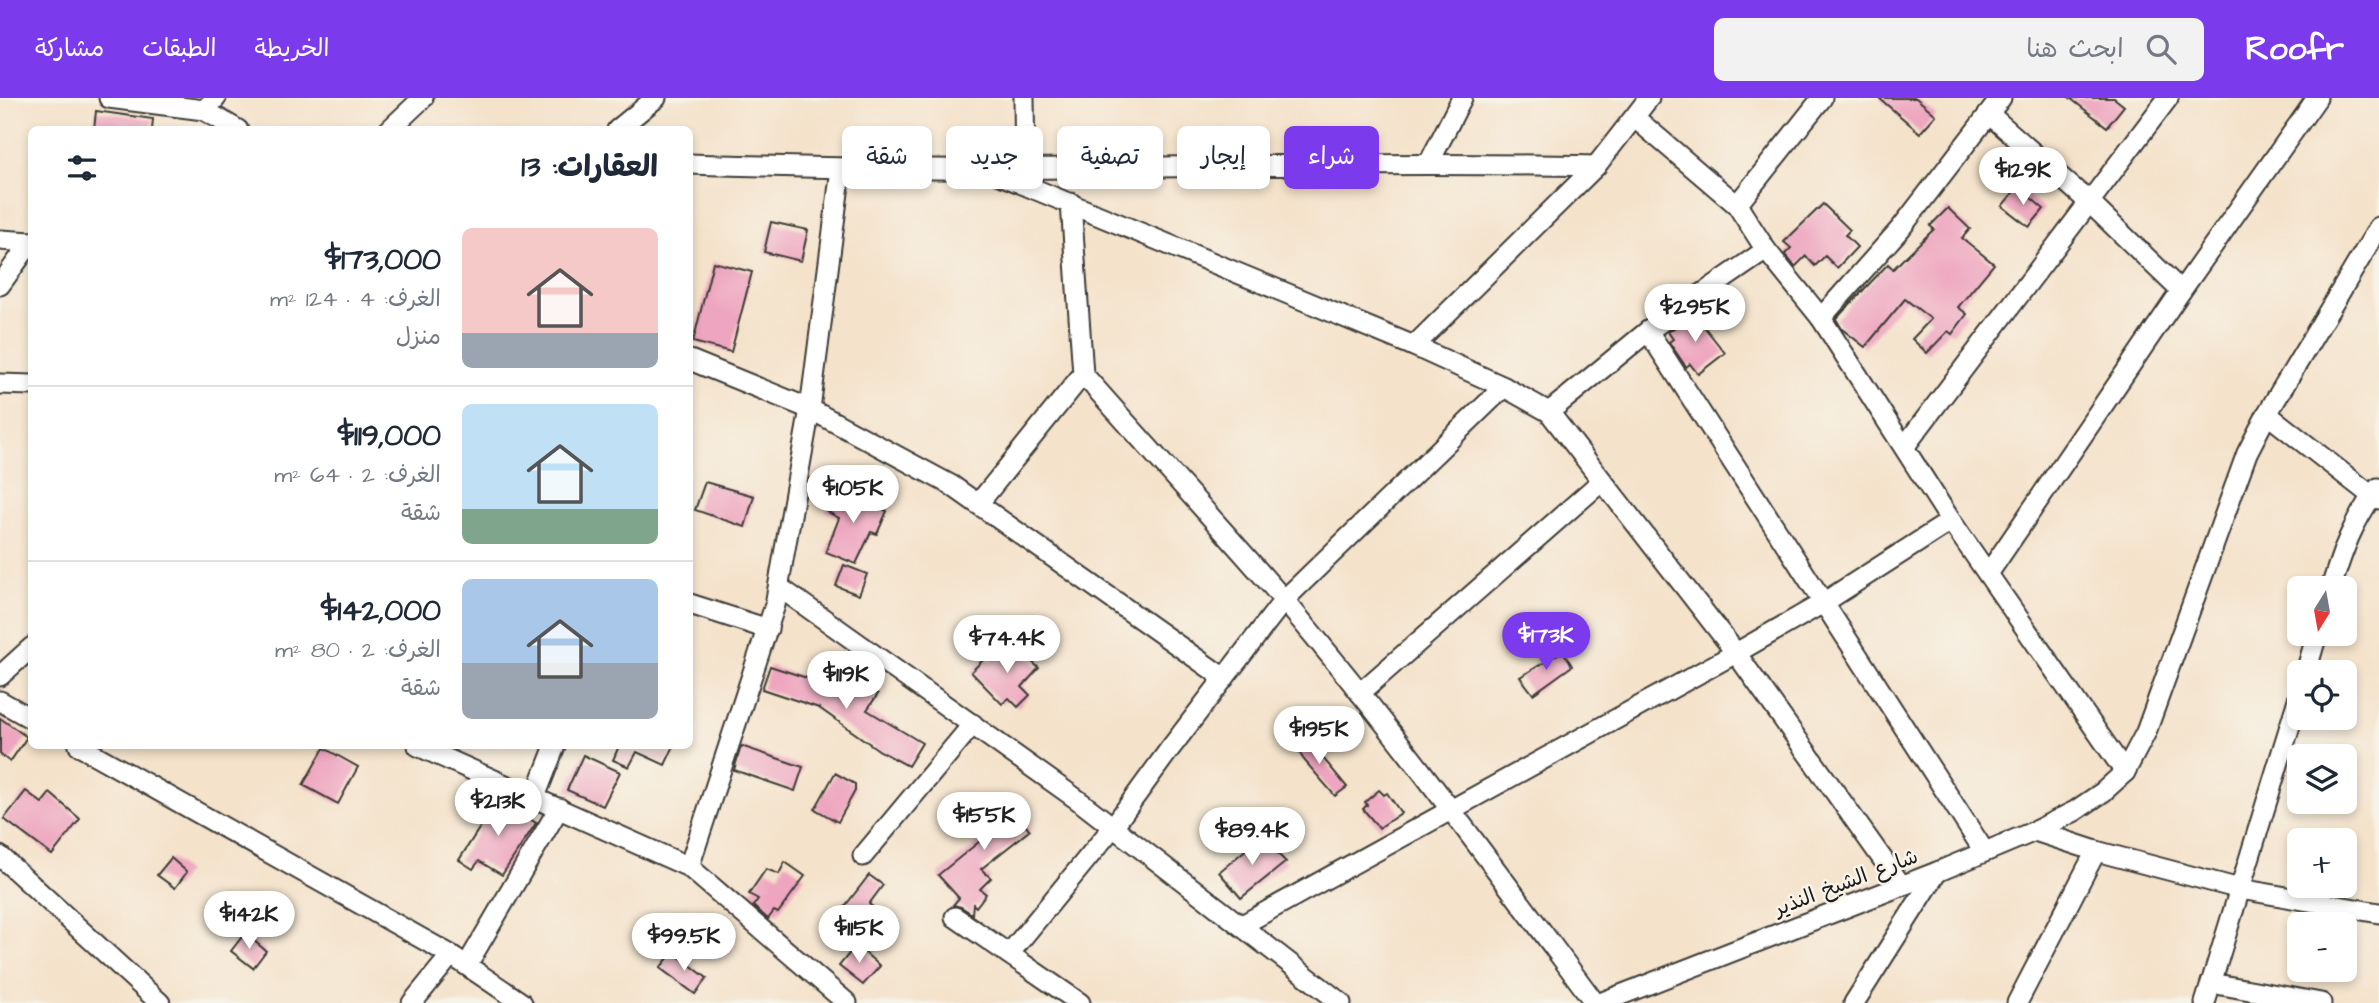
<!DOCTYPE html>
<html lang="ar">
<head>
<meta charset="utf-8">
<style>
  :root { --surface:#fff; --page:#f2f2f3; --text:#1f2937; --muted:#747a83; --line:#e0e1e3; --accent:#7c3aed }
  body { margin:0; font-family:"Architects Daughter","Playpen Sans Arabic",sans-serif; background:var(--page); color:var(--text); direction:rtl; height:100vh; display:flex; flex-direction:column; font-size:26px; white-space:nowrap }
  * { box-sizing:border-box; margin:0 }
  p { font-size:23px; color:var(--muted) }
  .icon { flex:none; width:38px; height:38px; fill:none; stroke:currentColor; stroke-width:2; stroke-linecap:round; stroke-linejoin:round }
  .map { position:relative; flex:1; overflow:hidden; direction:ltr }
  .panel { position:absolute; left:28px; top:28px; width:665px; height:623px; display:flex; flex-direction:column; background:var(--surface); border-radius:10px; box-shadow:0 4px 10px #0003; direction:rtl }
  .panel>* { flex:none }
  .top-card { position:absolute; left:714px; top:28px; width:665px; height:63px; direction:rtl; display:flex; gap:14px }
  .needle { width:46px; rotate:191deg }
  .controls { position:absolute; left:2287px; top:478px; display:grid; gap:14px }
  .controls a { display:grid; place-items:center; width:70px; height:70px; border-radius:10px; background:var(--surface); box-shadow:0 4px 10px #0003; font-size:35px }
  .price { position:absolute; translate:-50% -60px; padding:0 16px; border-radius:24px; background:#fff; color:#222; font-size:23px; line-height:46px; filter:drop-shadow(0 2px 4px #0008) }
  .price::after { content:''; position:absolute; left:50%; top:42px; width:21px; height:16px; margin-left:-10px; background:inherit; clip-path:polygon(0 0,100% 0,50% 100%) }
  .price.current { background:var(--accent); color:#fff }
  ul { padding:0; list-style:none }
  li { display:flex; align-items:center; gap:21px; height:175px; padding:0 35px }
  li+li { border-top:2px solid var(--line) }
  li span { display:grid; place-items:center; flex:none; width:196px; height:140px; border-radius:10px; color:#555 }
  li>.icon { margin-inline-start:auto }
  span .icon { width:84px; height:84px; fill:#fffc; stroke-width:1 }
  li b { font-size:30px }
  h2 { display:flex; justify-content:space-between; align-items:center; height:84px; padding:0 35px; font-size:30px }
  .tag { padding:0 24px; border-radius:10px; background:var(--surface); box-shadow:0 4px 10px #0003; font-size:24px; line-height:63px }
  .tag.current { background:var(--accent); color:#fff }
  header { display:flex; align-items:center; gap:42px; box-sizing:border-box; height:98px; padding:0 35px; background:var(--accent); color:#fff }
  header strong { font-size:33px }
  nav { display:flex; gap:38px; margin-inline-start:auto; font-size:24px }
  .search { width:490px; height:63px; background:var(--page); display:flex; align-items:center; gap:18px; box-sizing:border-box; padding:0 24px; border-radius:10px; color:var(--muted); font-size:26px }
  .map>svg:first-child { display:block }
  .building { fill:#eea5bf }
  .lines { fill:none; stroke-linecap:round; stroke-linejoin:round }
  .minor-casing { stroke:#3c3a36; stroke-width:23 }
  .minor { stroke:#fff; stroke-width:19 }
  .labels { text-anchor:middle; stroke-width:5; stroke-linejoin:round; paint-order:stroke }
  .street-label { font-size:21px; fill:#1c1c1c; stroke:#f7f3e8 }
</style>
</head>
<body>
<header>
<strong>Roofr</strong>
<div class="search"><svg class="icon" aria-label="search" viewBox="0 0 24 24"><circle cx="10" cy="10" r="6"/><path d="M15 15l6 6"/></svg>ابحث هنا</div>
<nav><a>الخريطة</a><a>الطبقات</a><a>مشاركة</a></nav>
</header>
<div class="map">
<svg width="2379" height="905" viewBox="0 0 2379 905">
  <rect width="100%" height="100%" fill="#f7f3e8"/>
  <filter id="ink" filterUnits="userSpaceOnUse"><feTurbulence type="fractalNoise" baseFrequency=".0143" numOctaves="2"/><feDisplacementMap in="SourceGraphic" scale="14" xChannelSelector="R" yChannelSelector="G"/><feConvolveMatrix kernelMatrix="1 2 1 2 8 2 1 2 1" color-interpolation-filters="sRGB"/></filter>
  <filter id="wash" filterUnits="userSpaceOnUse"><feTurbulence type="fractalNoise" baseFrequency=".00686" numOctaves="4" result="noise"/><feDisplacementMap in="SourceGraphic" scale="28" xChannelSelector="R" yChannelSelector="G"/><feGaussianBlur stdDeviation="1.57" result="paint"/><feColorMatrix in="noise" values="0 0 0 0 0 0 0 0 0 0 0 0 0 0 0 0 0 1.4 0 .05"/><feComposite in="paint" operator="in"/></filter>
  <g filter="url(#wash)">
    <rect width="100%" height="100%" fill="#f4e2ca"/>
    <g id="blocks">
      <g class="building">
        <path d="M1879,0H1916L1936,17L1920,35Z"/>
        <path d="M2070,0H2114L2124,8L2107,29Z"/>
        <path d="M96,13L153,21L152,32H94Z"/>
        <path d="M2018,89L2044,111L2029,129L2002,108Z"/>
        <path d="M1823,106L1850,132L1845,137L1857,149L1837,170L1825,158L1815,168L1806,158L1795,169L1785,156L1791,150L1784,144Z"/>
        <path d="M1948,110L1970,131L1962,140L1994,166L1958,209L1967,216L1952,236L1948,233L1927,255L1912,241L1931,221L1905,201L1865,249L1842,231L1836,221L1888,166L1893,171L1934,131L1930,128Z"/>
        <path d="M771,124L808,132L801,163L764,154Z"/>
        <path d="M713,164L752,174L731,254L693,244Z"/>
        <path d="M1694,216L1725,255L1698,276L1690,266L1686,269L1669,244L1673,241L1668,234Z"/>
        <path d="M705,384L754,398L745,429L695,412Z"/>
        <path d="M836,390L887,413L877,436L871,434L856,466L826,454L839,420L826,413Z"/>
        <path d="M844,467L867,476L859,497L836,488Z"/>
        <path d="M1009,543L1039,570L1022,589L1030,597L1018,609L1009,600L1002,606L971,574L987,558L992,563Z"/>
        <path d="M1563,553L1572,568L1533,596L1520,579Z"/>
        <path d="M770,568L847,593L855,581L878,596L867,612L922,645L908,668L880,653L819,610L762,591Z"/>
        <path d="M0,620L27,639L10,664L0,656Z"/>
        <path d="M1304,637L1347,689L1335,698L1304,662L1293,645Z"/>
        <path d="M619,648H674L665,667L637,654L629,669L613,662Z"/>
        <path d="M741,648L803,669L795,693L734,672Z"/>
        <path d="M324,650L358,669L338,706L303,687Z"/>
        <path d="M583,657L620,674L603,708L567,692Z"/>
        <path d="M835,675L855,686V693L838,724L815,711Z"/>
        <path d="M1379,692L1384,697L1387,695L1401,715L1379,730L1363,711L1367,707L1365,704Z"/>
        <path d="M26,693L42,705L50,695L80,721L52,757L4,721Z"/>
        <path d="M1001,697L1030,732L981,771L991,780L980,791L986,796L976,809L973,806L972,816L961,809L953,807L959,800L938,777L985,739L970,723Z"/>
        <path d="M498,701L536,725L502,777L479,763L473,771L459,762Z"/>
        <path d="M1261,739L1286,764L1241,800L1219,774Z"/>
        <path d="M171,760L187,774L175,790L157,777Z"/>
        <path d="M785,764L805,778L778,815L774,813L768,821L753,808L758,801L749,796L766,771L779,776Z"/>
        <path d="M869,777L883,787L869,806L880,815L862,837L839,816Z"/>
        <path d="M245,835L266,853L253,870L231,853Z"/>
        <path d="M856,847L880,868L863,887L839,868Z"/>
        <path d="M673,854L707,880L695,896L660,870Z"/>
      </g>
    </g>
  </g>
  <g filter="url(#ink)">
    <use href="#blocks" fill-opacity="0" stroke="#3c3a36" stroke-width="2"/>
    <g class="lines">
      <g class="minor-casing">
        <g id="minor">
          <path d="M109,0L204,12L216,0"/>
          <path d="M1024,0L1025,70"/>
          <path d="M204,12L238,32"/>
          <path d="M1989,16L2090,105L2181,193"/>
          <path d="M1635,20L1737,107L1766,152L1821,220L1951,423L2125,674"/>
          <path d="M389,32L423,0"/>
          <path d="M617,32L656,0"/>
          <path d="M1429,65L1462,0"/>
          <path d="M690,66C788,69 887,72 986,71C1190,69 1393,64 1596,68"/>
          <path d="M986,71L1414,248L1504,289L1549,314L1736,555L1901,787"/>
          <path d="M1737,107L1822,0"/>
          <path d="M0,142L32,144"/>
          <path d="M0,187L31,144"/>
          <path d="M1821,220L1901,130L2001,0"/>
          <path d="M1648,233L1984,753"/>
          <path d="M1414,248L1596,68L1649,0"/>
          <path d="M690,262L810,311L951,387L1224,580"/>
          <path d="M1083,276C1150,352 1218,426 1284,502C1394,632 1494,769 1595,905"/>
          <path d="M0,286L32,287"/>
          <path d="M1549,314L1648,233L1766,152"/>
          <path d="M2267,316L2372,398L2379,401"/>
          <path d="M1905,348L2168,0"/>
          <path d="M978,406L1083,276L1071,105"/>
          <path d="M1988,476L2181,193L2317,0"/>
          <path d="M779,489L1078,702L1341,905"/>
          <path d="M2331,490C2343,451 2353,423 2378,390"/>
          <path d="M690,506L768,531"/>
          <path d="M2306,574L2317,536"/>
          <path d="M0,578L32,549"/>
          <path d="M1360,595L1602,383"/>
          <path d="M0,603L32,621"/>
          <path d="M79,648L451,857L522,905"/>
          <path d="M418,648L689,769L847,905"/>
          <path d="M535,699L555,648"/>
          <path d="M2035,733L2096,753L2240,791L2379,815"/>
          <path d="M0,758L160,905"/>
          <path d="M863,758L973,626"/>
          <path d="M689,769L775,507L810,311L841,71"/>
          <path d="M955,819L1080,905"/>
          <path d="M1242,827L1736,555L1823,505L1951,423"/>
          <path d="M1009,856L1113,729L1169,652L1284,502L1504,289"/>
          <path d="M467,867L559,710"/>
          <path d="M2211,885L2321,905"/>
          <path d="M412,905L451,857"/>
          <path d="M1600,905L1937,774L2035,733L2075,713L2103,694L2125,674L2146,634L2247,355L2267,316L2379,129"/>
          <path d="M1854,905L1937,774"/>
          <path d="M2017,905L2096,753"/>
          <path d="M2205,905L2300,595"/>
        </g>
      </g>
      <use href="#minor" class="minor"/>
    </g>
  </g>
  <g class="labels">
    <g class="street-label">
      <text transform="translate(1846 784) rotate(-21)" y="7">شارع الشيخ النذير</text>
    </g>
  </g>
</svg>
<div class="controls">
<a><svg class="needle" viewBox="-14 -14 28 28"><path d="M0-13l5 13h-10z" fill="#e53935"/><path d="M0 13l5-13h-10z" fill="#747a83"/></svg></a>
<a><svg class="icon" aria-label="locate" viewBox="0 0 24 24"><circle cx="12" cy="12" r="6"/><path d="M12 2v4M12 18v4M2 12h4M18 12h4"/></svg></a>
<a><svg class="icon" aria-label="layers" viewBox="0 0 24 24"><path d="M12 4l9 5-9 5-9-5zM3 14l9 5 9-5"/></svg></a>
<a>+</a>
<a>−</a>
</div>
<b class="price" style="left:2023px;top:109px">$129K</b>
<b class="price" style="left:1695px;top:246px">$295K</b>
<b class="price" style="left:853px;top:427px">$105K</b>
<b class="price current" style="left:1546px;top:574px">$173K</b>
<b class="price" style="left:1007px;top:577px">$74.4K</b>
<b class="price" style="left:846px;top:613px">$119K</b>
<b class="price" style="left:1319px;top:668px">$195K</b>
<b class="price" style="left:498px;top:740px">$213K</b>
<b class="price" style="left:984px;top:754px">$155K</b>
<b class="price" style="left:1252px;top:769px">$89.4K</b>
<b class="price" style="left:249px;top:853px">$142K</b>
<b class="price" style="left:859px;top:867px">$115K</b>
<b class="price" style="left:684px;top:875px">$99.5K</b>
<div class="top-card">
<a class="tag current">شراء</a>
<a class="tag">إيجار</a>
<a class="tag">تصفية</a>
<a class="tag">جديد</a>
<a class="tag">شقة</a>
</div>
<section class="panel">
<h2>العقارات: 13<svg class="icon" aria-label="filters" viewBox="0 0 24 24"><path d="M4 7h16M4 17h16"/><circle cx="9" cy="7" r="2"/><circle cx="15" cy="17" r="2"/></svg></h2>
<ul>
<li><span style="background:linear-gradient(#f6c9c9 75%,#9aa5b1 0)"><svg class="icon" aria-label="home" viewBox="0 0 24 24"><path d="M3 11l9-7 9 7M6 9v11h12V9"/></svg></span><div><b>$173,000</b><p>الغرف: 4 · 124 m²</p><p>منزل</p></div></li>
<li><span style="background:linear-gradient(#bfe0f5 75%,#7fa58c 0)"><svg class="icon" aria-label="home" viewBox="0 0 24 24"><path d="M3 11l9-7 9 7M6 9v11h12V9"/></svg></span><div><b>$119,000</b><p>الغرف: 2 · 64 m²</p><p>شقة</p></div></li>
<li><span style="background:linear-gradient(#a9c7e8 60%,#9aa5b1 0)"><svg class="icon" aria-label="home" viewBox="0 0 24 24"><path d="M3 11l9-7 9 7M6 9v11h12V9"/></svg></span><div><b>$142,000</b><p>الغرف: 2 · 80 m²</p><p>شقة</p></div></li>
</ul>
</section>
</div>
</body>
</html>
